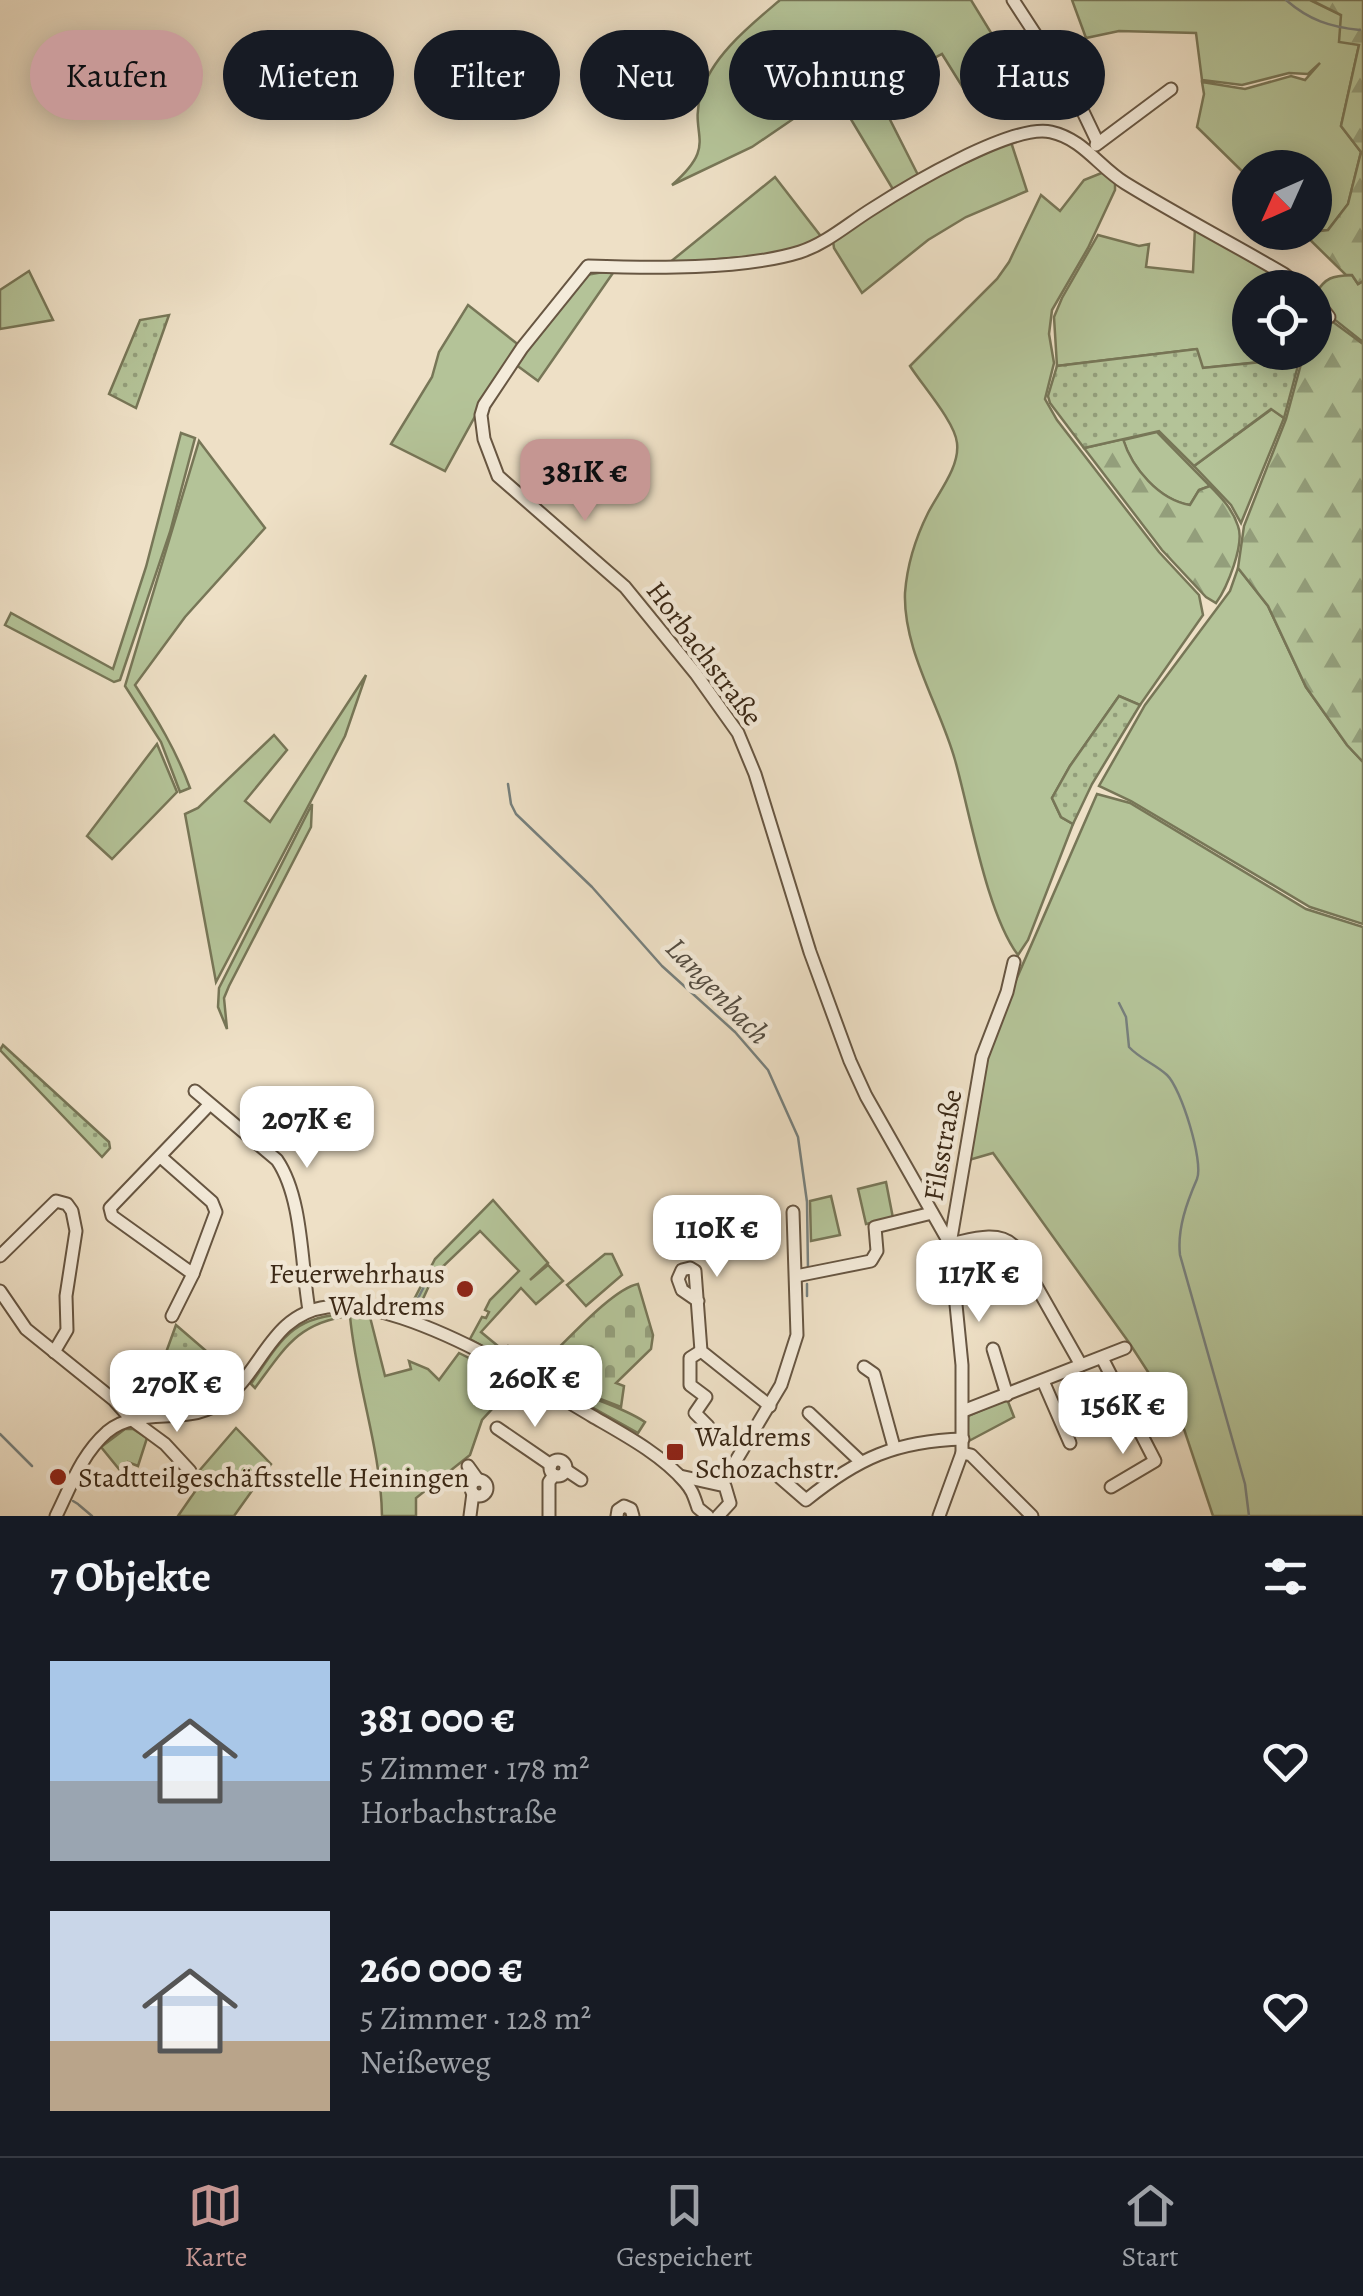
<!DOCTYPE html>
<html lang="de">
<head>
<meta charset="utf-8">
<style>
  :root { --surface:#171b24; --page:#242831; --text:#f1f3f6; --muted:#9ea1a6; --line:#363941; --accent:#c59692 }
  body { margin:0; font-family:Alegreya,serif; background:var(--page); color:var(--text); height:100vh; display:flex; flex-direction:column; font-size:38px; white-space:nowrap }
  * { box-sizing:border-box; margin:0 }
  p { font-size:32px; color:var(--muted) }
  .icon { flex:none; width:55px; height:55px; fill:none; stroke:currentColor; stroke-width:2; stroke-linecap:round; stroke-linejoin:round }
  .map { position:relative; height:1516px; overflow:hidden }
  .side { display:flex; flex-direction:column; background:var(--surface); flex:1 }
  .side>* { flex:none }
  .banner { position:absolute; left:30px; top:30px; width:1305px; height:90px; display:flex; gap:20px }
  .needle { width:65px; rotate:225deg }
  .tools { position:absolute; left:1232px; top:150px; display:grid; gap:20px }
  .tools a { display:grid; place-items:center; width:100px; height:100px; border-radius:50%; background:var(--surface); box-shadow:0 5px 25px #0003; font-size:50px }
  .price { position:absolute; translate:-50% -85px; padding:0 22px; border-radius:20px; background:#fff; color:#222; font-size:32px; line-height:65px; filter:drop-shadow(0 2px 5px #0008) }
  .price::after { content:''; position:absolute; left:50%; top:60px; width:30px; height:22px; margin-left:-15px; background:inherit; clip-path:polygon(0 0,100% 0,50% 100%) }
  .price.active { background:var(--accent); color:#111 }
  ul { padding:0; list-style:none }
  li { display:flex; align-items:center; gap:30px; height:250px; padding:0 50px }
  li span { display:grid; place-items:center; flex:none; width:280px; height:200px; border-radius:0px; color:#555 }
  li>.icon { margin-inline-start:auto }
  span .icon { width:120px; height:120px; fill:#fffc; stroke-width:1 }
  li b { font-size:42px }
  h2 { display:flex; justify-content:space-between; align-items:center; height:120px; padding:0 50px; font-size:42px }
  .chip { padding:0 35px; border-radius:45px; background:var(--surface); box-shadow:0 5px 25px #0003; font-size:35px; line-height:90px }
  .chip.active { background:var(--accent); color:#111 }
  .tab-bar { display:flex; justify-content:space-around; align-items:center; height:140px; border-top:2px solid var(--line); background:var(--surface); font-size:28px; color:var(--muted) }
  .tab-bar a { display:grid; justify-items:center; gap:5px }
  .tab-bar .active { color:var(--accent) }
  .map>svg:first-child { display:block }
  .grass { fill:#b4c398; stroke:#777657; stroke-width:2.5 }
  .forest { fill:url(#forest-firs); stroke:#777657; stroke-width:2.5 }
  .cemetery { fill:url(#cemetery-stones); stroke:#777657; stroke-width:2.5 }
  .park { fill:url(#park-dots); stroke:#777657; stroke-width:2.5 }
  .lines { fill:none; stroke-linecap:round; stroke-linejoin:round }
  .stream { stroke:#77807d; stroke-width:2.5 }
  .minor-casing { stroke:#675642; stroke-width:15 }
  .minor { stroke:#f4ebda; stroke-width:11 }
  .poi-dot { fill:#8f2418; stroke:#f4ebda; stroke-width:4 }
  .labels { text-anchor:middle; stroke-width:9; stroke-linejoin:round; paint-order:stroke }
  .street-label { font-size:28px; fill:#3a2816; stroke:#f4ebda }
  .poi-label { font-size:28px; fill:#3a2816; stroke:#f4ebda; text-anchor:start }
  .water-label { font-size:30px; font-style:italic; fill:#534c41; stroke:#f4ebda }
</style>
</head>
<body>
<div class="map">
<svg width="1363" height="1516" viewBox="0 0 1363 1516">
  <defs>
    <pattern id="forest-firs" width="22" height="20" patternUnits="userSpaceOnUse" patternTransform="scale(2.5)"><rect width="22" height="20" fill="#b4c398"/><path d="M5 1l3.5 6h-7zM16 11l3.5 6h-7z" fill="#939e7b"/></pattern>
    <pattern id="cemetery-stones" width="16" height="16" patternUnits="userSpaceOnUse" patternTransform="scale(2.5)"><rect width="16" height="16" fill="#b4c398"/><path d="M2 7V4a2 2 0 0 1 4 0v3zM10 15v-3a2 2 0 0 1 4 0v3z" fill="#939e7b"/></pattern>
    <pattern id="park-dots" width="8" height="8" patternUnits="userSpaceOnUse" patternTransform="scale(2.5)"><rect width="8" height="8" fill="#b4c398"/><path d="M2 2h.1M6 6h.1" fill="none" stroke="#939e7b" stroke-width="1.8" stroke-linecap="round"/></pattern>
  </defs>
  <rect width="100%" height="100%" fill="#eee0c6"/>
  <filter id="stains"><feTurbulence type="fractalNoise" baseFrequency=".002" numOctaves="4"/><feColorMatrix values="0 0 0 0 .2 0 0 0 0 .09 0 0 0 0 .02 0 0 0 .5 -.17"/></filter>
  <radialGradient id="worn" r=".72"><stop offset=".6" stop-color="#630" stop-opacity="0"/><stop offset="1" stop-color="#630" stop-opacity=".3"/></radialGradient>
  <g class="grass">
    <path d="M780,0H971L1009,62L965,91L942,54L875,90L919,177L894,191L834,91L752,147L672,185C720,143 688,137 701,94C711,56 752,24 780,0Z"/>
    <path d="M1072,0H1310L1341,15L1359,45L1341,126L1361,152L1348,204L1328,230L1315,231V168H1250V179L1197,127L1204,94L1202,82L1245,89L1291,76L1305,80L1320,63L1308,74L1289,73L1242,85L1202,80L1196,33L1119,31L1086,38Z"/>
    <path d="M1011,142L1027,191L966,217L928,240L862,293L834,248L833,241C888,200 948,169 1011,142Z"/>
    <path d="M1104,172L1115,181V190L1088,248L1052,310L1049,334L1054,363L1045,399L1057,420L1159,552L1199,595L1203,615L1140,705L1119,696L1070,766L1052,798L1061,817L1073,824L1028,940L1018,955C987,914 970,813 955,760C940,706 903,650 905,593C907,566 916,537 928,513C938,493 960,467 957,443C955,422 922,385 910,366L997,279L1009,262L1041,195L1060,211L1084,180Z"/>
    <path d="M775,177L823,239L783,254L669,263Z"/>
    <path d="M1195,227L1299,287L1250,288V352L1301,353L1300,358L1202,368L1196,349L1057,366L1054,317L1062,298L1098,235L1139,246L1149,244L1146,267L1193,272Z"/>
    <path d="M615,270L538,381L515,364L586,275Z"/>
    <path d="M29,271L53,320L0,329V290Z"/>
    <path d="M1352,275L1358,284L1363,281V342L1330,316L1315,294C1326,277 1332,276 1352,275Z"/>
    <path d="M468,305L520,346L495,380L445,471L391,444L432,377L439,352Z"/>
    <path d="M1272,409L1284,418L1241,523L1231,505L1194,466Z"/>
    <path d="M1157,432L1210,486L1199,490L1190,505C1159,500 1132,468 1123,440Z"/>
    <path d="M181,433L195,438L170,532L120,680L114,682L5,625L11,613L113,669L146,567Z"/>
    <path d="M199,441L265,528L185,617L135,685C157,719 176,750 190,788L180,792L161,742L125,686Z"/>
    <path d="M1238,568L1268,606L1306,687L1347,745L1363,762V924L1310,907L1131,801L1099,786L1145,705L1230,591Z"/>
    <path d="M366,675L345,736L216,982L185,814L198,808L274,735L287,750L245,801L270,822Z"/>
    <path d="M157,744L177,792L112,859L87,836Z"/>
    <path d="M1097,794L1130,803L1306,909L1363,927V1516H1213L1183,1426L1130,1344L993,1153L969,1160L989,1042Z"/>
    <path d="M312,804L311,827L229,986L224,998L227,1029L218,1007L219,988Z"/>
    <path d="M886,1182L893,1218L866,1224L858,1189Z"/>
    <path d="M831,1196L840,1235L811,1241L810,1201Z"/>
    <path d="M493,1200L548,1263L530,1280L548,1265L563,1281L536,1304L521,1288L481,1332L504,1351L508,1346C537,1354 543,1373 566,1386C592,1400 619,1405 645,1422L638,1433L470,1339L482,1317L486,1318L489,1312L485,1310L490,1300L519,1271L480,1231L434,1275L416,1314L408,1311L435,1259Z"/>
    <path d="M605,1254H612L622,1275L586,1306L567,1285Z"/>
    <path d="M350,1314L370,1317L385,1376L411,1369L409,1361L428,1369L439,1380L459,1353L517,1382L482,1420L470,1455L416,1498V1516H382C381,1449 356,1383 350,1316C298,1322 284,1349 255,1388L251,1384C281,1340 292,1315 350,1314Z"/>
    <path d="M1007,1399L1014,1417L967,1442L968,1416Z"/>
    <path d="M236,1428L271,1464L234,1516H178L196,1490L199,1471Z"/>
    <path d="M125,1429H133L147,1438L138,1466L128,1462L123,1474L101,1447Z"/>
  </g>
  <g class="forest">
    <path d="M1311,0H1363V281L1358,284L1352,275H1346L1303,233L1328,230L1348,204L1361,152L1341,126L1359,45L1339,42L1341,15Z"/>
    <path d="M1329,319L1363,344V762L1347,745L1306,687L1268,606L1238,568L1244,526L1286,419L1304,353L1315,352V337Z"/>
    <path d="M1123,439C1132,468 1159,500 1190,505L1199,490L1210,486C1222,498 1233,510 1238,526C1245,544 1227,588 1216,603L1206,597L1162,550L1084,448Z"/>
  </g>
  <path class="cemetery" d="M638,1284L653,1335L651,1349L616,1383L624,1386L621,1407L564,1385L543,1365L544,1362C566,1342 612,1289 638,1284Z"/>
  <g class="park">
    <path d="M169,315L136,408L109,394L140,320Z"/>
    <path d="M1197,349L1203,368L1300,358L1284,418L1271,409L1194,466L1159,431L1084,448L1050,403L1048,396L1057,366Z"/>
    <path d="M1119,696L1140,705L1092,784L1073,824L1061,817L1052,798L1070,766Z"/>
    <path d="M3,1045L109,1142L110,1148L102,1157L0,1050Z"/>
    <path d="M176,1325L234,1375L209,1397L177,1407L187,1383L175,1366L164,1358Z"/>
  </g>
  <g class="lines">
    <g class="stream">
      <path d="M1286,0C1309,20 1330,27 1360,30"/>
      <path d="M508,784L511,804L516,814L592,887L662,966L735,1032L768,1070L798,1137L807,1202L808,1270"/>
      <path d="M1119,1003L1126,1017L1129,1047C1140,1059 1155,1064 1167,1075C1181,1088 1204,1162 1197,1179C1187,1202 1177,1229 1180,1255L1245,1484L1249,1516"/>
      <path d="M807,1296V1284"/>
      <path d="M414,1306L430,1275"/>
      <path d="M0,1434L32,1466"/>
      <path d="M73,1501L78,1504"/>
      <path d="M79,1505L92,1516"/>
    </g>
    <g class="minor-casing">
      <g id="minor">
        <path d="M1013,0L1075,95L1098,143"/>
        <path d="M1096,145L1171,89"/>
        <path d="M1315,299L1329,317"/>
        <path d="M195,1091L277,1160C303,1198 301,1265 309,1310"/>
        <path d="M162,1158L212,1202L216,1212L193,1274L112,1216L110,1208L209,1105"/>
        <path d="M950,1244L866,1096L850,1061L810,952L755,774L738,733L696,674L625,587L498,476L484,439L481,415L484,405L522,348L588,266C650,268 742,270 800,252C827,243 848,224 872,209C906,187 1013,123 1051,132C1083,139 1099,167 1125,183C1177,215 1231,243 1284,274L1302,288"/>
        <path d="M950,1244C970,1240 997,1230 1013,1245L1081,1365"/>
        <path d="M0,1256L56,1201L67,1204L72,1211L76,1231L66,1296L67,1330L54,1352"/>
        <path d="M796,1276L871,1261L877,1251L875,1227L932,1213"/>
        <path d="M0,1291L26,1329L114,1400L131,1419L165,1444L190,1471"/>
        <path d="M698,1301L682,1290L678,1279L682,1270L690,1268L695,1271L701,1351L770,1406"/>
        <path d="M172,1316L193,1274"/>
        <path d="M993,1349L1007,1395"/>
        <path d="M701,1351L690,1358V1385L706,1397L695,1413L708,1426"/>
        <path d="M1102,1358L1155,1461L1111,1487"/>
        <path d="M864,1367L874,1374L894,1447"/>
        <path d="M1043,1381L1070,1443"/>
        <path d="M963,1411L1125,1348"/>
        <path d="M809,1413L860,1461"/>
        <path d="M497,1428L551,1465"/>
        <path d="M962,1453L971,1455L1032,1516"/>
        <circle cx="558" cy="1468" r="8"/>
        <path d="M468,1466L478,1480"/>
        <path d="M566,1470L581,1480"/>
        <path d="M776,1474L806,1500C858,1458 896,1441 963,1439"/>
        <path d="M680,1476L725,1486L730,1503L718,1516"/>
        <circle cx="479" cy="1488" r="8"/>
        <path d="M722,1484L781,1385L797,1335L793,1212"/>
        <path d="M56,1516C71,1486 81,1455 107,1432C138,1406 183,1425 216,1405C262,1378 267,1315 327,1307C351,1304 379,1310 402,1318C468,1340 532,1380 592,1416C623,1434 661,1454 685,1482C693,1491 694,1497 698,1508L708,1516"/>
        <path d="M470,1516L473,1493"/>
        <path d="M549,1516V1482L554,1475"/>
        <path d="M617,1516L618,1510L624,1506L631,1509L633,1516"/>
        <path d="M939,1516L962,1453V1365L950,1244L982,1057L1007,992L1014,962"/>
      </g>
    </g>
    <use href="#minor" class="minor"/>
  </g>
  <g class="poi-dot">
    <circle cx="465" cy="1289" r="10"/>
    <rect x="665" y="1442" width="20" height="20" rx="5"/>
    <circle cx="58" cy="1477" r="10"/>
  </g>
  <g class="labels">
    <g class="street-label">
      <text transform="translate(705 653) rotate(53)" y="10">Horbachstraße</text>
      <text transform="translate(942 1145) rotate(-80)" y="10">Filsstraße</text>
    </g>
    <g class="poi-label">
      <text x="445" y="1283" text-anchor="end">Feuerwehrhaus<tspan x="445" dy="32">Waldrems</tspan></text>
      <text x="695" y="1446">Waldrems<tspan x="695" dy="32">Schozachstr.</tspan></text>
      <text x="78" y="1487">Stadtteilgeschäftsstelle Heiningen</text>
    </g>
    <g class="water-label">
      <text transform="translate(718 991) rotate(46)" y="10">Langenbach</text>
    </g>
  </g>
  <rect width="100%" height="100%" filter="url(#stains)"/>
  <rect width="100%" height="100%" fill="url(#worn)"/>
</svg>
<div class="tools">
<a><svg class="needle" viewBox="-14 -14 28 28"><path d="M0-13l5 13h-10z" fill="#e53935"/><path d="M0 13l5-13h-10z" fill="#9ea1a6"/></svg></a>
<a><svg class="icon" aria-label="locate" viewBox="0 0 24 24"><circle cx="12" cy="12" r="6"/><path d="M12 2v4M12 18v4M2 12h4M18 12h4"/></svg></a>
</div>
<b class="price active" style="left:585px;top:524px">381K €</b>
<b class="price" style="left:307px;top:1171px">207K €</b>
<b class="price" style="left:717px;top:1280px">110K €</b>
<b class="price" style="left:979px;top:1325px">117K €</b>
<b class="price" style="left:535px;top:1430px">260K €</b>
<b class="price" style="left:177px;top:1435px">270K €</b>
<b class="price" style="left:1123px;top:1457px">156K €</b>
<div class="banner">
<a class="chip active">Kaufen</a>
<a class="chip">Mieten</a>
<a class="chip">Filter</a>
<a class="chip">Neu</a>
<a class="chip">Wohnung</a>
<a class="chip">Haus</a>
</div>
</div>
<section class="side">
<h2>7 Objekte<svg class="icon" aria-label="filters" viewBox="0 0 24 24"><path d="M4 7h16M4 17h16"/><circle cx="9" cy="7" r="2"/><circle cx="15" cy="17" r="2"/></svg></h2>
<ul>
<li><span style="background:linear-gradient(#a9c7e8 60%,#9aa5b1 0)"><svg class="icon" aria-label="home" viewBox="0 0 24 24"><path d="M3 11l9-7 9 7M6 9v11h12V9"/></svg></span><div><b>381 000 €</b><p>5 Zimmer · 178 m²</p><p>Horbachstraße</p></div><svg class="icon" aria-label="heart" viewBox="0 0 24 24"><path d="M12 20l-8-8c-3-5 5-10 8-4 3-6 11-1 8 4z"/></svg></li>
<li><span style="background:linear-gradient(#c9d6e8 65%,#b9a48a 0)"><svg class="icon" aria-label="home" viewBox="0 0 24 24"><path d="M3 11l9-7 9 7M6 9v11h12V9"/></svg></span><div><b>260 000 €</b><p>5 Zimmer · 128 m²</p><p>Neißeweg</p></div><svg class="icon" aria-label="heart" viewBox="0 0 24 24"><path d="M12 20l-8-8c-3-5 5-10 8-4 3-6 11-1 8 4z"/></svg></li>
</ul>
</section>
<nav class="tab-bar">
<a class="active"><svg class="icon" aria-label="map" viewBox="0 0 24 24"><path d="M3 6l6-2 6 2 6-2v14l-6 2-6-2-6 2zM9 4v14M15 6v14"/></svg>Karte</a>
<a><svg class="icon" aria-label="saved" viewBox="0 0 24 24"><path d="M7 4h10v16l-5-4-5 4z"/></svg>Gespeichert</a>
<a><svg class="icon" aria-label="home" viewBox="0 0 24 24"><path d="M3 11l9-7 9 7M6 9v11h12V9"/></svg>Start</a>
</nav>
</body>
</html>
